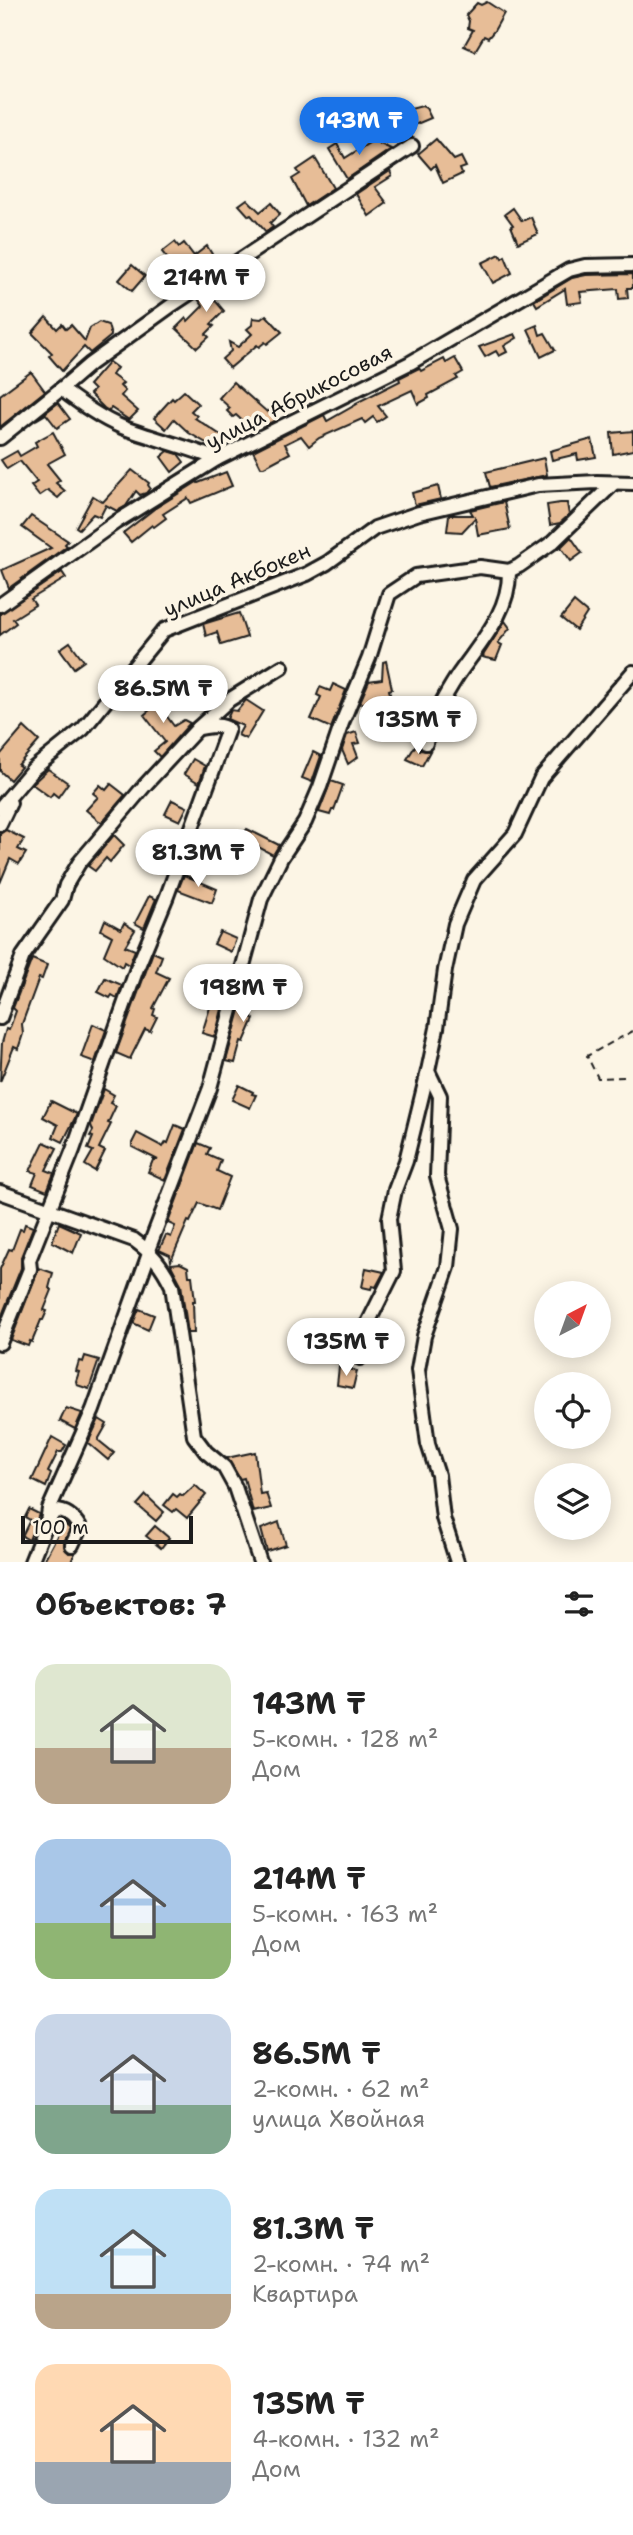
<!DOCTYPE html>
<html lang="ru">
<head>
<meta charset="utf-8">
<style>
  :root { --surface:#fff; --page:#f2f2f2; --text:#222; --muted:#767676; --accent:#1a73e8 }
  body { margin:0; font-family:"Shantell Sans",sans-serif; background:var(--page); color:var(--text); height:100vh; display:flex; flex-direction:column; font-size:26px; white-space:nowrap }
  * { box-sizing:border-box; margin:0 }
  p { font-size:23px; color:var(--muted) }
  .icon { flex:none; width:38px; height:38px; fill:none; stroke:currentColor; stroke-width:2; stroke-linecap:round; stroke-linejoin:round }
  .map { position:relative; height:1562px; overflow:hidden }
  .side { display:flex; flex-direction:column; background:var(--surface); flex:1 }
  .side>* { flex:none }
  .needle { width:46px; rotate:41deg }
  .buttons { position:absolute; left:534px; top:1281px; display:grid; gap:14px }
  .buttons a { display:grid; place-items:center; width:77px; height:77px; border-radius:50%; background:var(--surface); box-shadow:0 4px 18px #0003; font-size:35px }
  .scale { position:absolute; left:21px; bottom:18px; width:172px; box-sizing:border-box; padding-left:7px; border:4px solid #1c1c1c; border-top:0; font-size:19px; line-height:24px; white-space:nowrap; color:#1c1c1c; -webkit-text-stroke:5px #fcf5e5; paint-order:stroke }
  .price { position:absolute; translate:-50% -60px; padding:0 16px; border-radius:24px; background:#fff; color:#222; font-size:23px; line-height:46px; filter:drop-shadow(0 2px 4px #0008) }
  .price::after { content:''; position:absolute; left:50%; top:42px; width:21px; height:16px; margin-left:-10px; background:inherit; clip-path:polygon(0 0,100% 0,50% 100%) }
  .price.selected { background:var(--accent); color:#fff }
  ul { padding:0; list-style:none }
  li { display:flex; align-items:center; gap:21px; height:175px; padding:0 35px }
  li span { display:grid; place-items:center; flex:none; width:196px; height:140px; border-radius:21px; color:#555 }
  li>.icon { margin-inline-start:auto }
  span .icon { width:84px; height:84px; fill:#fffc; stroke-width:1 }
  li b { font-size:30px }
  h2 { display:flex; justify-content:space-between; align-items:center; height:84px; padding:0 35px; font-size:30px }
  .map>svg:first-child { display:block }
  .building { fill:#e7bd97; stroke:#1c1c1c; stroke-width:2 }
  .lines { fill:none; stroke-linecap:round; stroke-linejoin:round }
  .minor-casing { stroke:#1c1c1c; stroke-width:18 }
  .path { stroke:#1c1c1c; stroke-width:2; stroke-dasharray:7 5; stroke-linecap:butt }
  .minor { stroke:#fcf5e5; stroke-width:12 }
  .labels { text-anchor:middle; stroke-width:7; stroke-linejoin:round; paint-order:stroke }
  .street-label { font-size:21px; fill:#1c1c1c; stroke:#fcf5e5 }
</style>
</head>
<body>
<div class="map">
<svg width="633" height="1562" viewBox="0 0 633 1562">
  <rect width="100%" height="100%" fill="#fcf5e5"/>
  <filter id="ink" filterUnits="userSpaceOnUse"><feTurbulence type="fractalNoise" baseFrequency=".0143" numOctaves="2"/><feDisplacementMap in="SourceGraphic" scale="14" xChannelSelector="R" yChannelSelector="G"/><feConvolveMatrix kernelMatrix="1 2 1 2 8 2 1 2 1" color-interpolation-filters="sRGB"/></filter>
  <g filter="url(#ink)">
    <g class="building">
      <path d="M487,2L504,13L494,31L488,38L484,36L475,51L464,46L473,30L468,28L469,21L466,15L477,3L481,5Z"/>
      <path d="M422,106L426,108L431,118L407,128L412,137L400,143L390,123L378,127L375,118L401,109L403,111Z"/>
      <path d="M377,138L380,144L391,149L347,179L329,149L337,144L345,158Z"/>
      <path d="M436,139L454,160L461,157L466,167L460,169L462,174L443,183L435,165L431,169L418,154Z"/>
      <path d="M315,158L333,188L306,206L292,179L300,174L297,170Z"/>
      <path d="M390,171L392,176L375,187L387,203L369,216L356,194Z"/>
      <path d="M247,199L260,212L271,203L280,214L270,223L273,227L266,232L251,215L249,216L239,205Z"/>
      <path d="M513,208L522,221L531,217L538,234L518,243L511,226L513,225L505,214Z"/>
      <path d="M175,242L179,247L184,243L194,256L207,246L218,264L186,285L184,282L168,295L153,278L171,263L162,252Z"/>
      <path d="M500,254L502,258L505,256L512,273L493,283L482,263Z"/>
      <path d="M132,265L145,276L132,291L119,280Z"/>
      <path d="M243,269L245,272L242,275L243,276L213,298L224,311L211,324L214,326L206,334L209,337L197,348L176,328L186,318L188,321L203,306L198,299Z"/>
      <path d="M633,274V288H627L628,298L619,299L618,289L580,292L582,302L567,304L565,289L537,306L534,301L572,278L586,275Z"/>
      <path d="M266,315L282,332L267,344L265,342L259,347L257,345L230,368L222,359L231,351L229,342L238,347L252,334L247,329L252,325L253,318L261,319Z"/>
      <path d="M46,317L57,329L62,324L66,329L71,325L85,341L90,328L99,322L108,325L111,336L90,353L84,347L62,371L49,356L52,353L32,333Z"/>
      <path d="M537,325L540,335L545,333L555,350L541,357L528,329Z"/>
      <path d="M515,334L517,338L504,346L507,352L499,356L496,351L485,357L479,347Z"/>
      <path d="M455,358L463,372L456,376L458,379L428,395L429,398L418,404L412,390L378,406L386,416L377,422L373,417L365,423L362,419L319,438L309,446L301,436L285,444L290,453L264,467H261L253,451L324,415L327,421L357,404L356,403L400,381L399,378L419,368L421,371L444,359L446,363Z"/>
      <path d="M109,362L117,368L112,375L123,383L120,386L125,391L121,396L138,411L129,420L111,408L109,411L104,408L90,394L94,390L89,385Z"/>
      <path d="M31,372L45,391L0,427V395Z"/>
      <path d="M233,382L267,412L268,410L278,419L266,425L256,415L247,425L236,415L233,417L227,411L230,408L219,398Z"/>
      <path d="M184,391L198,404L191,411L197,416L195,418L231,442L217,449L189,433L174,419L166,429L154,418L172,398L174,400Z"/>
      <path d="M58,403L70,419L57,428L46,414L36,420Z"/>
      <path d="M633,431V450L613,454L611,433Z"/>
      <path d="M53,432L65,454L47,464L60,480L56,483L65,491L58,498L48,490L39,496L31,486L37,482L20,461L7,469L1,460L17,451L20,456L37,446L35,442Z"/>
      <path d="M592,439L596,457L578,460L577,454L552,460L550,451Z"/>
      <path d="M168,451L178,454L184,462L172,472L161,457Z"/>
      <path d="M544,458L547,475L490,487L486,472Z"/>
      <path d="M132,470L149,483L148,485L150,488L146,493L140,495L136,491L126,506L117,511L106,505L100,517L93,514L79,529L76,527L93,496L103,502Z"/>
      <path d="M226,472L232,486L191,503L188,498L163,514L166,518L154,527L152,525L131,542L123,533L154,509L197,482L198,483Z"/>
      <path d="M438,486L441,499L415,505L412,493Z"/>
      <path d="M504,502L510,529L478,535L475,518L462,532L447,531L449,515H473L470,510Z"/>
      <path d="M560,503H567L569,515L560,523L550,525L547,505Z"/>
      <path d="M31,516L68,541L65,544L67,546L9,588L2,570L51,548L22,527Z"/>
      <path d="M571,537L582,553L571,561L561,547Z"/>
      <path d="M275,562L280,573L279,576L261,583L255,571Z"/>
      <path d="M62,572L66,578L31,599L35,605L13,619L16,623L0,635V614Z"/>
      <path d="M574,602L587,613L576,630L561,618Z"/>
      <path d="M239,613L247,637L221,645L217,632L206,636L203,624Z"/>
      <path d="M505,621L510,628L498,643L502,645L496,660L486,658L483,657L484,654Z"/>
      <path d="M70,642L84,661L74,668L60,649Z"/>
      <path d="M386,661L392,689L389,690L391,698L359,704L369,681L382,679L383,662Z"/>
      <path d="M333,684L346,690L331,728L311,719L321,697L317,695L320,687L330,691Z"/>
      <path d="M151,695L174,726L184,720L190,723L160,757L154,751L165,742L144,715L151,709L144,702Z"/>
      <path d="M246,700L263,711L246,739L238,735L243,726L227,719L231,710L237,711Z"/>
      <path d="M24,727L39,741L18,765L21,767L10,780L0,771V755Z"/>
      <path d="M356,732L360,743L353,744L358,757L348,764L342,750L347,735Z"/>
      <path d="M417,743L420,750L430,751L422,766L407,759Z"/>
      <path d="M313,752L321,756L312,782L302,778Z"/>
      <path d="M193,759L205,766L199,783L184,774Z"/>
      <path d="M48,769L68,783L58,797L53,793L50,797L32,784Z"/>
      <path d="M331,781L343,785L334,810H332L330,815L319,812Z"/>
      <path d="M111,784L125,795L102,822L99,821L86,810L98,797L93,793L100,785L106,790Z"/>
      <path d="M172,800L187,807L180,821L165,814Z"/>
      <path d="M247,829L279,845L273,855L253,844L251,847L240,840Z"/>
      <path d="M6,830L24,839L18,849L26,853L19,864L10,859L0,883V834Z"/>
      <path d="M114,835L124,845L110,862L106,858L95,871L88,866Z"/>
      <path d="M184,875L217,889L212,903L178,890Z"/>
      <path d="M149,896L156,899L144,928L135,923Z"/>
      <path d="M105,920L121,929L124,923L135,930L125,946L135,950L129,965L124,962L122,967L104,955L112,936L101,930Z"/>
      <path d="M220,932L236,939L231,952L214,944Z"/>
      <path d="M153,952L162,956L156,972L169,978L153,1008L155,1009L153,1015L157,1017L150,1031L145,1029L130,1059L116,1053Z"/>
      <path d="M32,959L47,965L42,979L39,978L22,1024L23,1034L18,1049L14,1047L0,1082L2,1043L6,1029L9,1030L16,1011L13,1008Z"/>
      <path d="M105,978L122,985L117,998L112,995L110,998L98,992Z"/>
      <path d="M246,988L258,992L251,1017L254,1019L244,1042L241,1041L235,1063L226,1061Z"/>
      <path d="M212,1001L223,1005L215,1037L202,1033Z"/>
      <path d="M93,1024L106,1030L95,1062L81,1057Z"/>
      <path d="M239,1085L253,1092L252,1094L256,1095L250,1108L232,1100Z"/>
      <path d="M104,1089L114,1095L110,1103L116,1106L108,1123L111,1124L99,1148L105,1151L95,1171L85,1165L93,1151L88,1149L93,1137L90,1136L93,1131L91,1125Z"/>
      <path d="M51,1101L77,1114L63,1142L53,1137L58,1125L43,1117Z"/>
      <path d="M175,1125L185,1129L165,1180L148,1172L153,1160H158L132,1147V1143L137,1133L163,1147L166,1142L168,1143Z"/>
      <path d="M44,1142L57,1148L46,1170L54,1173L47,1191L32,1185L37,1173L30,1171Z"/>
      <path d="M198,1143L210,1148L207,1154L221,1160L217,1171L230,1177L217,1210L199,1203L190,1222L188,1221L171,1261L170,1255L159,1250L166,1235L171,1237L175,1226L168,1223Z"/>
      <path d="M59,1223L81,1233L73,1253L52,1242Z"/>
      <path d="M25,1224L33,1227L21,1257V1268L0,1320V1269L9,1249L12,1250L20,1229L23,1230Z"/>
      <path d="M180,1263L188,1267L189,1276H192L195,1301H193L194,1333H188L181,1284L172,1267L171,1264Z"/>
      <path d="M39,1268L53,1273L49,1288L52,1290L44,1310L47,1311L43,1320H41L32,1342L30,1341L28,1346L11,1340Z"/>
      <path d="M366,1268L384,1272L376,1287L372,1286L371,1289L362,1287Z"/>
      <path d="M139,1309L154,1315L148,1330L133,1323Z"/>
      <path d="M85,1356L99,1360L89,1389L77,1385L76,1381L79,1372L76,1371L79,1361L83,1362Z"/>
      <path d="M339,1367L357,1371L353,1388L337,1385Z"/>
      <path d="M66,1408L82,1413L75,1429L60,1421Z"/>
      <path d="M99,1419L107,1424L98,1440L114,1453L108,1460L88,1443Z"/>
      <path d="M52,1437L66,1445L62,1452H58L48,1472L51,1474L46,1487L32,1480Z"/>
      <path d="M255,1452L260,1494L266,1493L271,1508L253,1512L244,1478L240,1479L227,1458Z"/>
      <path d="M195,1485L206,1495L187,1518L176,1509L173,1512L164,1505L173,1494L177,1497L180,1494L183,1496Z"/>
      <path d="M146,1495L164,1512L156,1521L137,1505Z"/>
      <path d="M29,1509L39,1514L29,1540L22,1536L30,1520L25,1517Z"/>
      <path d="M279,1522L286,1545L267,1551L261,1529Z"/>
      <path d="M64,1523L70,1529L64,1542L65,1549L69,1553H75L71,1562H43Z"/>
      <path d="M155,1526L169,1538L161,1548L146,1536Z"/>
    </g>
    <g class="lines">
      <g class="minor-casing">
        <g id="minor">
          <path d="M0,438L61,389"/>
          <path d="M217,459C186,446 153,439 122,427C100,418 80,403 61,389L90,364L172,305L412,146"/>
          <path d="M0,605L116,522L217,459L410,363L569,270L585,266L633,265"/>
          <path d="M426,743C432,718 444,697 458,675C480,643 510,612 509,571"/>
          <path d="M0,808L33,769L83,729L164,630L307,574L327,563L375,528L419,513L538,485L597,482L633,483"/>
          <path d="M0,824L10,803"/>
          <path d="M0,1018L23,956L62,900L66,885L79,863L146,784L198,728L229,700L282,667"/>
          <path d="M0,1192L134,1240C152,1253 162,1265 172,1286L194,1436L206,1452L224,1467L235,1487L260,1562"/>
          <path d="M148,1250L210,1088L261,899L281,858L305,822L320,787L342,723L369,658L389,594L416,576L480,567L509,571L519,566L553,542L614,483"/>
          <path d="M0,1343L30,1269L29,1260L73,1150L136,971L167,896L228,729C220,723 208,727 198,728"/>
          <path d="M360,1358L368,1323L394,1271L389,1219L395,1190L406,1161L428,1071"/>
          <path d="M47,1522L55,1511C67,1511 74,1517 80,1528L72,1545"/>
          <path d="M31,1562L47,1522L49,1509L93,1410L150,1251"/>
          <path d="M457,1562L443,1518L438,1475L428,1444L418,1370L424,1336L448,1267L452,1229L437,1176L440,1096L428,1071L437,1028L445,970L455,924L474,880L515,834L541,778L633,672"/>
        </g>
      </g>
      <path class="path" d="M624,1077L598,1078L587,1056L633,1031"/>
      <use href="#minor" class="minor"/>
    </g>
  </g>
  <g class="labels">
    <g class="street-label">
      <text transform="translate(299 397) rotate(-27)" y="7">улица Абрикосовая</text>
      <text transform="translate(237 580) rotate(-23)" y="7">улица Акбокен</text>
    </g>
  </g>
</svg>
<div class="buttons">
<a><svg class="needle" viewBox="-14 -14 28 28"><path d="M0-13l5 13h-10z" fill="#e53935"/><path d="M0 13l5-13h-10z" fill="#767676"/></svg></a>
<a><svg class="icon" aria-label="locate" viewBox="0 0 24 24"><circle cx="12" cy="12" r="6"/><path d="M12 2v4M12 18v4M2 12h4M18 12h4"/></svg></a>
<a><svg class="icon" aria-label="layers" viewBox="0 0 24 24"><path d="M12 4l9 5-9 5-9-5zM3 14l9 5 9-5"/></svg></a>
</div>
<div class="scale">100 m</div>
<b class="price selected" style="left:359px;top:157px">143M ₸</b>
<b class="price" style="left:206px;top:314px">214M ₸</b>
<b class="price" style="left:163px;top:725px">86.5M ₸</b>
<b class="price" style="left:418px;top:756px">135M ₸</b>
<b class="price" style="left:198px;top:889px">81.3M ₸</b>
<b class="price" style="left:243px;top:1024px">198M ₸</b>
<b class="price" style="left:346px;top:1378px">135M ₸</b>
</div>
<section class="side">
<h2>Объектов: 7<svg class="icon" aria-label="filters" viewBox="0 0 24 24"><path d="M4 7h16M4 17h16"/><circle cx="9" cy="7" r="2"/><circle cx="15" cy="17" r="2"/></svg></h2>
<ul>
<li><span style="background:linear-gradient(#dfe7d0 60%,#b9a48a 0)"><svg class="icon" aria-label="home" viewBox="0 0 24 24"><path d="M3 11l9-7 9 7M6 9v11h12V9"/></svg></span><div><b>143M ₸</b><p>5-комн. · 128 m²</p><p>Дом</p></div></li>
<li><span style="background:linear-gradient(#a9c7e8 60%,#8fb573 0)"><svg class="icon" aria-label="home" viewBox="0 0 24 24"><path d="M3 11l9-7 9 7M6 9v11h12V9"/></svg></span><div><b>214M ₸</b><p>5-комн. · 163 m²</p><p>Дом</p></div></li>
<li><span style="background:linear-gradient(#c9d6e8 65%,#7fa58c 0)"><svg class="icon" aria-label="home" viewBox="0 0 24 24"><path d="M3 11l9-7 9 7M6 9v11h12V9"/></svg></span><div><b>86.5M ₸</b><p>2-комн. · 62 m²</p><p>улица Хвойная</p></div></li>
<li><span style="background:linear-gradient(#bfe0f5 75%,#b9a48a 0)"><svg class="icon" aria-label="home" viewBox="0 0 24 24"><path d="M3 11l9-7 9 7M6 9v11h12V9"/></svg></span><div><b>81.3M ₸</b><p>2-комн. · 74 m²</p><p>Квартира</p></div></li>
<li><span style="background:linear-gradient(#ffd9b3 70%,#9aa5b1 0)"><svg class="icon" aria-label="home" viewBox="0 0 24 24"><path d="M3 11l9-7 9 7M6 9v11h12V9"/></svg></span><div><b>135M ₸</b><p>4-комн. · 132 m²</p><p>Дом</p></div></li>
</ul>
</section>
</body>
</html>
